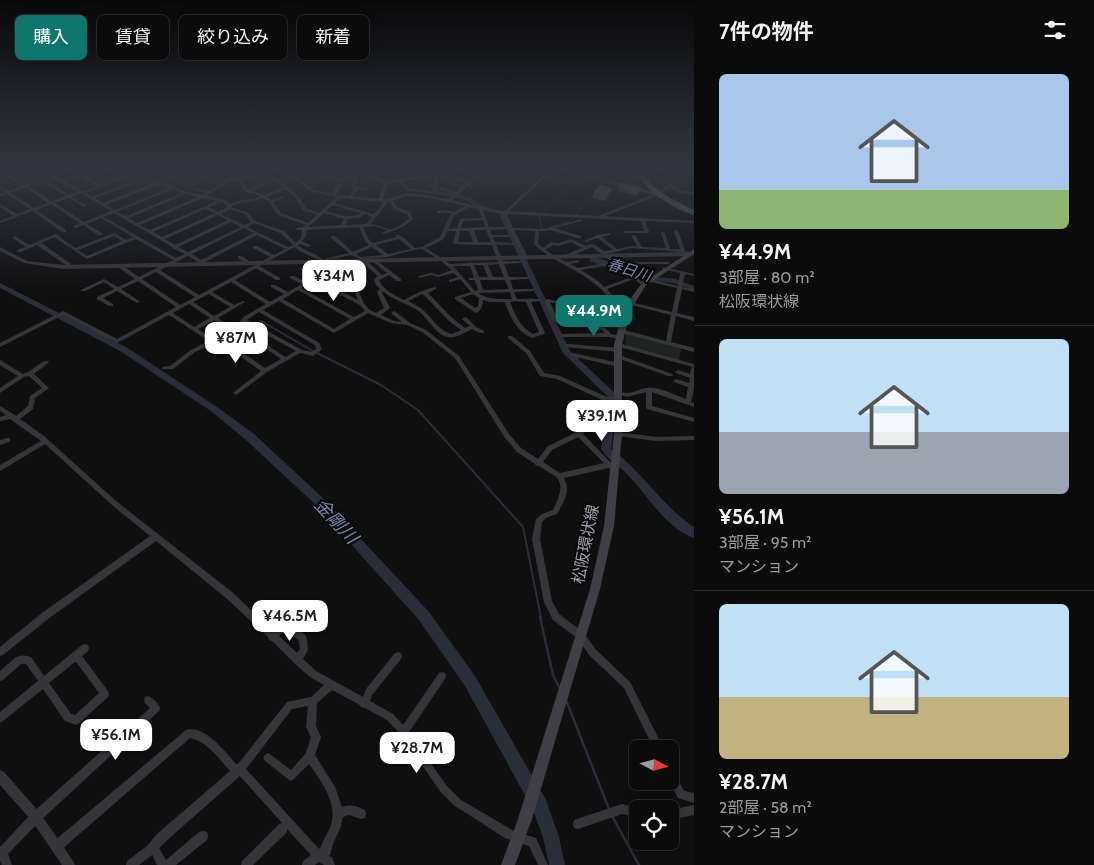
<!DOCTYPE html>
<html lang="ja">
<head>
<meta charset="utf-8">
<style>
  :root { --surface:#0c0b0c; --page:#1a191a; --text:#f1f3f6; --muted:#9a9b9d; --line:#2c2b2d; --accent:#0f766e }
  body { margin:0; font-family:Cabin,"Noto Sans JP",sans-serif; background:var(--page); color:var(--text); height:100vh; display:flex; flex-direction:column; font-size:19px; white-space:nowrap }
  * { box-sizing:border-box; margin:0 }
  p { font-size:16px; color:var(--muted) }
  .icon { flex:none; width:28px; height:28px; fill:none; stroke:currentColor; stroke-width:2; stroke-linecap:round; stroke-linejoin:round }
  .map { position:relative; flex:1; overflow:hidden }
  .side { display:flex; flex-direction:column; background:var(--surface); width:400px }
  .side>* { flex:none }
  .top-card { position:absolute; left:15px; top:15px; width:475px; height:45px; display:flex; gap:10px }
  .needle { width:32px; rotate:97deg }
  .tools { position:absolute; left:629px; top:740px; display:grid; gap:10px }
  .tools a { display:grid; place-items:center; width:50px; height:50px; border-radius:8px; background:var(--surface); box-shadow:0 2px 12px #0003,0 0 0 1px var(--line); font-size:25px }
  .price { position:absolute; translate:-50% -42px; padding:0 11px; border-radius:10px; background:#fff; color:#222; font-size:16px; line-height:32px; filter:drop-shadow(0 1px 2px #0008) }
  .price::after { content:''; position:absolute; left:50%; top:30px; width:15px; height:11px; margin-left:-8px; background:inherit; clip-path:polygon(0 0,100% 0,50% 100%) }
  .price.selected { background:var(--accent); color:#fff }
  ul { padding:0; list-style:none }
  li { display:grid; align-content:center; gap:10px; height:265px; padding:0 25px }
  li+li { border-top:1px solid var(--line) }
  li span { display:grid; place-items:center; height:155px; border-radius:8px; color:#555 }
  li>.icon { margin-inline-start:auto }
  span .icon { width:90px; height:90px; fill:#fffc; stroke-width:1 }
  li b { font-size:21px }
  h2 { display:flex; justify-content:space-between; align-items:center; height:60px; padding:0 25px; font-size:21px }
  .pill { padding:0 18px; border-radius:8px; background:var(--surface); box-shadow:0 2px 12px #0003,0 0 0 1px var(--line); font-size:18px; line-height:45px }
  .pill.selected { background:var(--accent); color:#fff }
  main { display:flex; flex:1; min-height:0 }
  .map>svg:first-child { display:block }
  .green { fill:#1e2521 }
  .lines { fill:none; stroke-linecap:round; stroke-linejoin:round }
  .stream-far2 { stroke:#2a2e38; stroke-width:1 }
  .stream-far1 { stroke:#2a2e38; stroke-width:2 }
  .stream { stroke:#2a2e38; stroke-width:2.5 }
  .river { fill:#2a2e38; fill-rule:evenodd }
  .minor { fill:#36363a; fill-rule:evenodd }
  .tertiary { fill:#36363a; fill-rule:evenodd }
  .secondary { fill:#3f3f45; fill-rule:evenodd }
  .trunk { fill:#56555d; fill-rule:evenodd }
  .wall { fill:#414045 }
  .shaded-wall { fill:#29282b }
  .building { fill:#4c4b51; stroke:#595860 }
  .labels { text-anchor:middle; stroke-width:4.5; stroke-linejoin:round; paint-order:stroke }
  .far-water-label { font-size:15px; font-style:italic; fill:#7b84a9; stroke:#0b0a0b }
  .street-label { font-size:16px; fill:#a2a2b0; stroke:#0b0a0b }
  .water-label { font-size:18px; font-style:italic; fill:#7b84a9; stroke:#0b0a0b }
</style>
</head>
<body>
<main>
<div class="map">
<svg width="694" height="865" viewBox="0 0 694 865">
  <rect width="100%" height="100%" fill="#100f10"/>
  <g class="green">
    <path d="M174,170H217L219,171L189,189L173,179L170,173Z"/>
    <path d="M626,333L681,348L679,361L625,346Z"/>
  </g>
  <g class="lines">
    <g class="stream-far2">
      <path d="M626,170L636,172"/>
      <path d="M580,172L583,170"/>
      <path d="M608,179L617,170"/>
      <path d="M551,227L570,221L594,195"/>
      <path d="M542,230L539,216L578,175"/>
    </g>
    <path class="stream-far1" d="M261,321L313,351L381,385L418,410L523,527L541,618"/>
    <g class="stream">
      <path d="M540,617L553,675L560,689"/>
      <path d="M566,700L609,809"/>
      <path d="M612,816L639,865"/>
    </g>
    <g class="river">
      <path d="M428,170H434L440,177L436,187L439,191L470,197L480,205L502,211L505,214L570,351L618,396L611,449C642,471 662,506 694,527V538C665,528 647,494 626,473C618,465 605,458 601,448L608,397L563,353L500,216L498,213L476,207L466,200L435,194L430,187L434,177Z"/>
      <path d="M590,257H596L643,275L675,279L694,286V291L673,283L639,279L590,261Z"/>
      <path d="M0,283L126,347L217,407L254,434L324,499L429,612L475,676L546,800L559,837L565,865H549L543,837L533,810L465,686L419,620L316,505L246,440L211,411L120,351L0,288Z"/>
    </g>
    <g class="minor">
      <path d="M0,170H2L25,185L43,179L69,195L78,192L42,171L41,170H45L52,174L66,170H70L69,171L55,176L62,180L91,170H95L94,171L65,181L83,192L97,186L84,179V177L107,170H111L110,171L88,178L100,185L134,171H136V173L86,193L92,197L130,182H132V184L95,198L103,203L157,182L153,181V179H154C167,183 196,199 207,193L194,190V188L210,191L227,179L233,178L217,171L216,170H220L238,178L269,170H273L272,171L267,172L298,195L306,208L319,213L337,197L312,192L296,180L276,171L275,170H279L298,178L314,190L332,194L340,182L301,171L300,170H304L341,180L347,174L334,171L333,170L349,172L350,171H347L346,170L364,171L386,182L399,179L422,176L423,170H427L425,178L402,181L408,188L435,192L437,193L435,194L406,190L399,182L387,184L383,199C391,200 395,196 403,194C413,192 436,197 448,199L454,194L440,189V187L456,192L462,187L449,183V181L464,186L467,183L438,174V172L470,181L475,177L453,170H457L477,175L483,170H487L486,171L452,200L497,211H505L549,170H553L509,211L598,216L657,193L669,184H671L682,191L694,192V194L680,193L670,187L659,195L605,216L694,221V223L645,221L649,232L647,233H624L622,232L624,231H644L641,221L507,214L513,228L544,229L582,219V221L555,228L581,236V238H577L550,230L544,231H539L538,244L543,248L551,242L558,243L571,239L586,246C595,242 596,246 604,251L613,250L598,238L586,242L584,241L596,236V235C600,235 606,233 610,233V235L602,237L617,249L631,246H637L631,236L633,235H635L642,247L666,248L661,233L663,232L665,233L670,249H680L674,231L678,230L685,251L694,253V255L681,252L631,248L607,254L617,262H668L670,263L668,264H621L646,284V285H642L634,279L607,289L618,302L629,308V310L627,311C611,305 607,293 595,284C576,268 551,261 534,244L535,231L514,230L528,257L524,258L509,229L503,214L497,213L483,210L489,227H506L508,228L506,229L490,230L492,235H509L511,236L509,237H493L495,242L513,243L515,244L513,245H496L503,261H521L523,262L521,263L504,264L509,277H528L530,278L528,279L510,280L513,289H533L535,290L533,291L514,292L517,299C523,299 537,298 541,300L539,301L531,302L545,333L544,334L532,338C517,331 510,317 505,302H489L483,300C483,305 481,311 476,313L455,299V297L471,292L460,279L451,282H449V280L458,277L454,273L438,277L431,275L419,278V276L431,273L438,275L452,270L441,261L422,249L414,250L387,257L360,259L351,255L324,261V259L349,253L331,238V236H335L353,252L369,245L365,241L359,227L307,230L305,238L302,241L311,246L309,247L300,244L298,245L302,248L320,257L332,269L356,284L364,304L370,310L376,313L384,308L377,292L380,289L376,285L374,279L378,276L364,264V262H368L382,275L387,273L372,261L376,260L401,279V281H397L389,275L379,280C383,290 394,295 404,300C413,295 426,288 436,287V289L428,293L452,318L465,328L470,326L462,319L465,317L467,318L476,327L484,331V333H480L472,329C466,332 460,336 454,337C437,340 429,318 417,310C406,303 393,300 382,291V292L390,308L381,315L394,321L402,322L391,313L394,311L396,312L410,323L426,330L459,356L509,434L521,448L538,459L548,446L577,432L602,400L557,379L540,376L526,353L508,338V336H512L530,351L544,373L560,376L607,397H614C620,388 619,393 627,393C634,393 641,388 647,388C658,386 675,395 686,399L688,387L674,382L673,381L676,379L689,383L690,378L676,373L675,372L678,370L690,374L691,369L693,367L616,346L615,345L616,344L618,343L694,364V389L691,402L694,403V407L652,392V406L694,418V422L647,409L646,407V392L627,397L621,395L618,400L608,401L583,434L614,466L613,468L611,469L609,468L564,478C571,492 564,501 557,514L546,518L542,522L540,539L552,601L559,614L583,632L596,650L630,682L664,749H654L624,688L590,656L577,638L553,620L544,602L532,539L536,519L542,514L553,510C557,501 565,487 557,478C552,473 544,470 539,466H536L535,464L517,452L505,438L455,358L422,332L407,325L391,323L368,313L334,333L279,301L263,310L319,343L322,349L313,356L301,353L298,354L267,372L236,395L233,393L234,392L261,371L219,341L195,352L173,369H163L162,368L163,367L170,366L191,350L209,341L169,315L117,343L63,315L0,347V343L63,311L117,339L176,307L138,281L121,289L139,301V302L137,303L117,291L103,298L113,304V306H109L97,299V297L114,289L104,282L85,291H81V290L104,279L118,287L135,279L118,267V265H122L139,277L173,260L136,239L87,259L54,237L41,243L70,263L72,267L70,268L37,245L21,252H17V250L26,247L13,238V237L15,236L29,245L56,234L75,248L114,233L126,240L133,237L101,218L87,224L102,233V235H98L83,225L76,228H74V226L80,223L51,204L36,210L66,230V232H62L33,211L0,223V221L13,216L0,207V204L17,214L30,209L7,194L0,196V194L5,192L0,189V186L8,191L22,186L0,172ZM353,172L362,173L383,183L379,199L353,196L358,189L365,190L367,189L354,186L359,178L350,175ZM264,173L272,179L248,190L240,180ZM348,177L355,179L350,187L355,189L349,196L336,195L344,182ZM237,180L246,192L260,196L254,199L241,200L230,204L225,200L206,196L229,181ZM42,181L66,196L52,201L28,186ZM275,181L283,187L264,195L252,191ZM160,184L170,188L115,210L106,205ZM25,187L48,203L34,208L11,193ZM173,189L182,193L126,216L117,212ZM285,189L295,197L303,210L317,215L308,223L281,213L273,202L283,198V196L271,200L267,197ZM81,193L111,211L84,222L55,203L69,198L84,207H86V205L72,197ZM186,194L198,197L137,223L129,218ZM405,196C425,196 445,201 465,206L454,212L447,210L437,211V213C442,214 446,212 452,214L450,215L440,237L422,247L415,248C410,243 403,235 396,235V237L373,243L369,240L363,227L374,226L387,230L382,233L384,234L403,227L413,219L410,212L397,207L393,201ZM203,198L217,201L150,230L140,225ZM263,198L269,202L278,215L306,225L303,227L297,228L295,229L297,230H302L301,238L296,243L284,231L255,221L247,212L233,208L232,206C242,202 253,202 263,198ZM341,198L383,202L378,210L373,214L335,203ZM222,202L228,207L218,212L209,207ZM387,202H390L394,209L407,214L409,219C404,222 397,229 391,229C384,229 378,224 371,224L376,217L381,212ZM333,205L361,213C350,220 337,214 326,211ZM469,207L478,209L482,218L460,219L457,228L448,229L454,216ZM205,209L215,213L162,237L153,232ZM230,209L245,214L251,222L244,225L221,214ZM114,213L134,225L135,226H137L172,247V248L185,254L176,258L104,217ZM324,213L344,219L341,225L308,227L321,216H322ZM365,214L372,217L366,224L346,225L348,219L359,218ZM218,215L228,220L175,245L165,239ZM483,220L485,227L461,228L463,221ZM231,222L241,227L188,252L178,247ZM254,223L280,233L293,245L288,247L247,227ZM244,228L254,233L201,260L192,254ZM474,230H486L491,242H478ZM447,231H456L453,243V244L476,245H492L498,262L473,263L471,262L469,263L450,264L426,248L444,239ZM460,231H469L473,242H458ZM257,235L285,249L274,255L257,246H253V248L270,257L199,295L160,270L188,256L203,265H207V264L205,262ZM114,236L122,241L87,256L78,250ZM399,239L411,249L388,254L376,245ZM571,242L582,248L565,255V257H569L592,247L612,262L578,268L570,264L579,262V260L566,262L545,250L553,245L558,246ZM295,247L298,250L316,259L327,270L306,282L294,276H290V278L302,284L288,292L275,285H271V287L284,294L270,302L235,280L256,268L276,280H280V278L259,266ZM372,247L383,255L361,257L356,254ZM499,264L504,277H493L488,265ZM615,264L632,277L604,287L598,281L581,270ZM474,265H483L488,277H479ZM453,266H470L474,278H470L468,279L470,280H475L478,290L475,291ZM156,272L195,297L180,305L142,279ZM330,272L352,286L358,300L317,279ZM480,280H505L509,289L483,290ZM313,281L360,305L365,311L354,317L301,288ZM231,282L266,304L245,316L234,328L218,318L245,302L243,301L234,305L212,292ZM298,290L350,319L334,329L283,299ZM510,292L512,299C500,299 488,300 478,293ZM209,294L230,307L214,316L193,302ZM422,294L424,295L448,320L461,330L452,334C438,331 433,318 423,310C419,306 413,304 408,301ZM473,294L479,298L478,306L475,308L461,298ZM515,301L526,302L539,332L533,334C520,327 515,315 510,302ZM189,304L210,318L194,327L173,313ZM259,312L315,345L316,349L312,352L302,350L247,320ZM214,320L231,331L213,339L198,329ZM245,323L296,351L285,357L241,327ZM239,330L281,359L265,368L223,339L237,332ZM578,437L604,463L560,473L543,462L552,450Z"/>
      <path d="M375,170L384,173L388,170H392L384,175L375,172Z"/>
      <path d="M651,170H666C663,172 654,172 651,170Z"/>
      <path d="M687,170H694V172L688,171Z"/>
      <path d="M238,256H242L251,263L249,264H247L238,258Z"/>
      <path d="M663,267L694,274V276L685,274L682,287L694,290V292L682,289L677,313L694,317V321L676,316L671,342L694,348V352L618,332L617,331L620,329L666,341L671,315L628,304V303L630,302L672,312L677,288L647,281V280L649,279L678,286L680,273L663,269Z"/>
      <path d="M546,299H548L587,309L611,334L621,336L622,337L619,339L609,337H560L559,336L562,334L605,333L593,322H554L545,303ZM550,302L583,311L590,318L558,319Z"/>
      <path d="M567,344L619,348L622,350L619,352L565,347L564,346Z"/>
      <path d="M573,353L619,363L622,365L619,367L571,356L570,355Z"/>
      <path d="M619,355L672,374L673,375L672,376H668L617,358L616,357Z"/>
      <path d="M0,360L23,374C32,372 39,361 48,361L49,362L48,363L34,374L49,388L35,398L33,409L20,419L44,436L116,501L232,592L273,631L281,623L284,622L293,623L306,636L307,639L308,650L303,659L316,671L363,697L366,689L395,653L398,652L401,653L402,656L401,659L372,695L370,701L393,714L403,725L439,673L442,672L445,673L446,676L445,679L409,732L446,785L461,800L512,830L536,838L548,865H538L529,846L505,838L455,806L440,791L401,735L387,720L365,708L361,707L360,705L332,690L317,703L316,726L321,737L315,755L335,787L342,807C350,804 357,806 365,810L366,814L365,818L361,819L349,815L343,817L340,829L333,844L330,855L328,856L332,857L335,865H324L319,862L315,865H302L303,861L311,855L287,829V832L253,865H241L242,861L279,824L282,823L240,776L165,842L159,848L166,860L199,832L203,831L207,832L208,836L207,840L176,865H157L152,855L139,865H126L127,861L147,846L157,834L230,771C219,759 208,742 190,738L61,850L57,851L53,850L52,846L53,842L186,730C204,724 226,752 236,764H238L287,702L311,697L324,685L310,677L294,663L272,641L269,640L268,637L226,598L156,541L48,619L3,655L0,656V647L42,613L150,536L112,505L45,444L0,471V465L41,441L10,419L0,421V417L6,415L0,411V406L16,416L28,406L30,396L42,388L29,376L24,377L0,393V388L18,376L0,365ZM286,630H288L299,641L300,649L297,653L279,636ZM308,706L306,727L311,737L306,753L291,770L271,755L268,753L265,755L263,758L265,761L288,779L291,781L294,779L309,764C320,780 336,800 332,821C331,827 328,831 326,836C323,840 322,846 319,849L246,769L292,709Z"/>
      <path d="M616,432H618L657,437L694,436V440L657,441L618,436L615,434Z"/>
      <path d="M7,438H9L10,440L9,442L0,445V440Z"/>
      <path d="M85,644L88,645L89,648L88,651L82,656L108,691L109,694L108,697L79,723L76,725L65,721L43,689L3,721L0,723V712L38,681L26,664H21L3,680L0,681V671L16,657C21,655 26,655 31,657L44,676L82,645ZM75,662L77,663L99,693L75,715L71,714L49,683Z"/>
      <path d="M148,696C153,698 158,703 160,708L159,711L40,821L8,854L12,865H2L0,861V846H1L32,813L150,708L145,703L144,700L145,697Z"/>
      <path d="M670,768L673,770L684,791L694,793V803L678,798L669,781H670Z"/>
      <path d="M622,804L640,809H638V818L622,814L578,829L574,828L573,824L574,820Z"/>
      <path d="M694,805V815L670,820V810Z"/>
    </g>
    <g class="tertiary">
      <path d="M0,247L27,261L63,265L688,252L691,254L688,256L63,269L24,263L0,251Z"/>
      <path d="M0,770L4,772L40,813L73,861L75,865H62L32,821L0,785Z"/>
    </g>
    <g class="secondary">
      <path d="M561,170H568L661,194L658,196Z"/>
      <path d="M694,249V254L646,285L631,309L622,345V434L614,526L600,589L532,819L515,865H501L518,819L590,589L604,526L614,434V345L623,309L642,283Z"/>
    </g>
    <path class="trunk" d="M634,170H640C652,190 673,200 694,210V215C670,207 647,192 634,170Z"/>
  </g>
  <g class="wall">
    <path d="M618,187L641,188L639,193L636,196L617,191Z"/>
    <path d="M595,191L610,195L605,201L592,198Z"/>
  </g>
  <path class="shaded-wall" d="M612,189L610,195L605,201L607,194Z"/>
  <g class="building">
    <path d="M622,183L641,188L638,192L618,187Z"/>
    <path d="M600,185L612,189L607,194L595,191Z"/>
  </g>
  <linearGradient id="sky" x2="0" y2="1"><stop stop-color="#090809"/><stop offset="0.58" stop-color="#313742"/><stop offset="1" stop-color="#313742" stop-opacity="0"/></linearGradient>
  <rect width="694" height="291" fill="url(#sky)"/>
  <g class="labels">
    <g class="far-water-label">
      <text transform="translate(629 270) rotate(17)" y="5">春日川</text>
    </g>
    <g class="street-label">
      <text transform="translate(585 544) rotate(-79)" y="6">松阪環状線</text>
    </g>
    <g class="water-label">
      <text transform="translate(336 521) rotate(47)" y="6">金剛川</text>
    </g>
  </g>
</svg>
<div class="tools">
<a><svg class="needle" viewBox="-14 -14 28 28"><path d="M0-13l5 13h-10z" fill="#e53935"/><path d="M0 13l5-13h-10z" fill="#9a9b9d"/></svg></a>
<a><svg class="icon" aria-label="locate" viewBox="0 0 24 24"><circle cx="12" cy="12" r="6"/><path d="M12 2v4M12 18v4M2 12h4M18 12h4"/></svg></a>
</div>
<b class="price" style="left:334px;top:302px">¥34M</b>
<b class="price selected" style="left:594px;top:337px">¥44.9M</b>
<b class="price" style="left:236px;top:364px">¥87M</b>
<b class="price" style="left:602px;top:442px">¥39.1M</b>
<b class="price" style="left:290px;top:642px">¥46.5M</b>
<b class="price" style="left:116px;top:761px">¥56.1M</b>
<b class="price" style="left:417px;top:774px">¥28.7M</b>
<div class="top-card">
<a class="pill selected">購入</a>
<a class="pill">賃貸</a>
<a class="pill">絞り込み</a>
<a class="pill">新着</a>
</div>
</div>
<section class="side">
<h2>7件の物件<svg class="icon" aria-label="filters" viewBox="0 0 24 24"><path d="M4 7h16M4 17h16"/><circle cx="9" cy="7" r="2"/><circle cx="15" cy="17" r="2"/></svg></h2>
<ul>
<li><span style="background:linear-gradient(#a9c7e8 75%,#8fb573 0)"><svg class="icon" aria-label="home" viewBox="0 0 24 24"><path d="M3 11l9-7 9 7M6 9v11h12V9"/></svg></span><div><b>¥44.9M</b><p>3部屋 · 80 m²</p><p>松阪環状線</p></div></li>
<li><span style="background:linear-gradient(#bfe0f5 60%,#9aa5b1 0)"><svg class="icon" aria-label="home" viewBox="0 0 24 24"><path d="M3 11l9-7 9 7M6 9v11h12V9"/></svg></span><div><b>¥56.1M</b><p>3部屋 · 95 m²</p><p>マンション</p></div></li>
<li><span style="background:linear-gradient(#bfe0f5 60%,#c2b280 0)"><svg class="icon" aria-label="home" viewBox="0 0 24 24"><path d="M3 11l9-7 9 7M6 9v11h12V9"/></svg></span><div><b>¥28.7M</b><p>2部屋 · 58 m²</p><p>マンション</p></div></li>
</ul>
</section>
</main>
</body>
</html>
